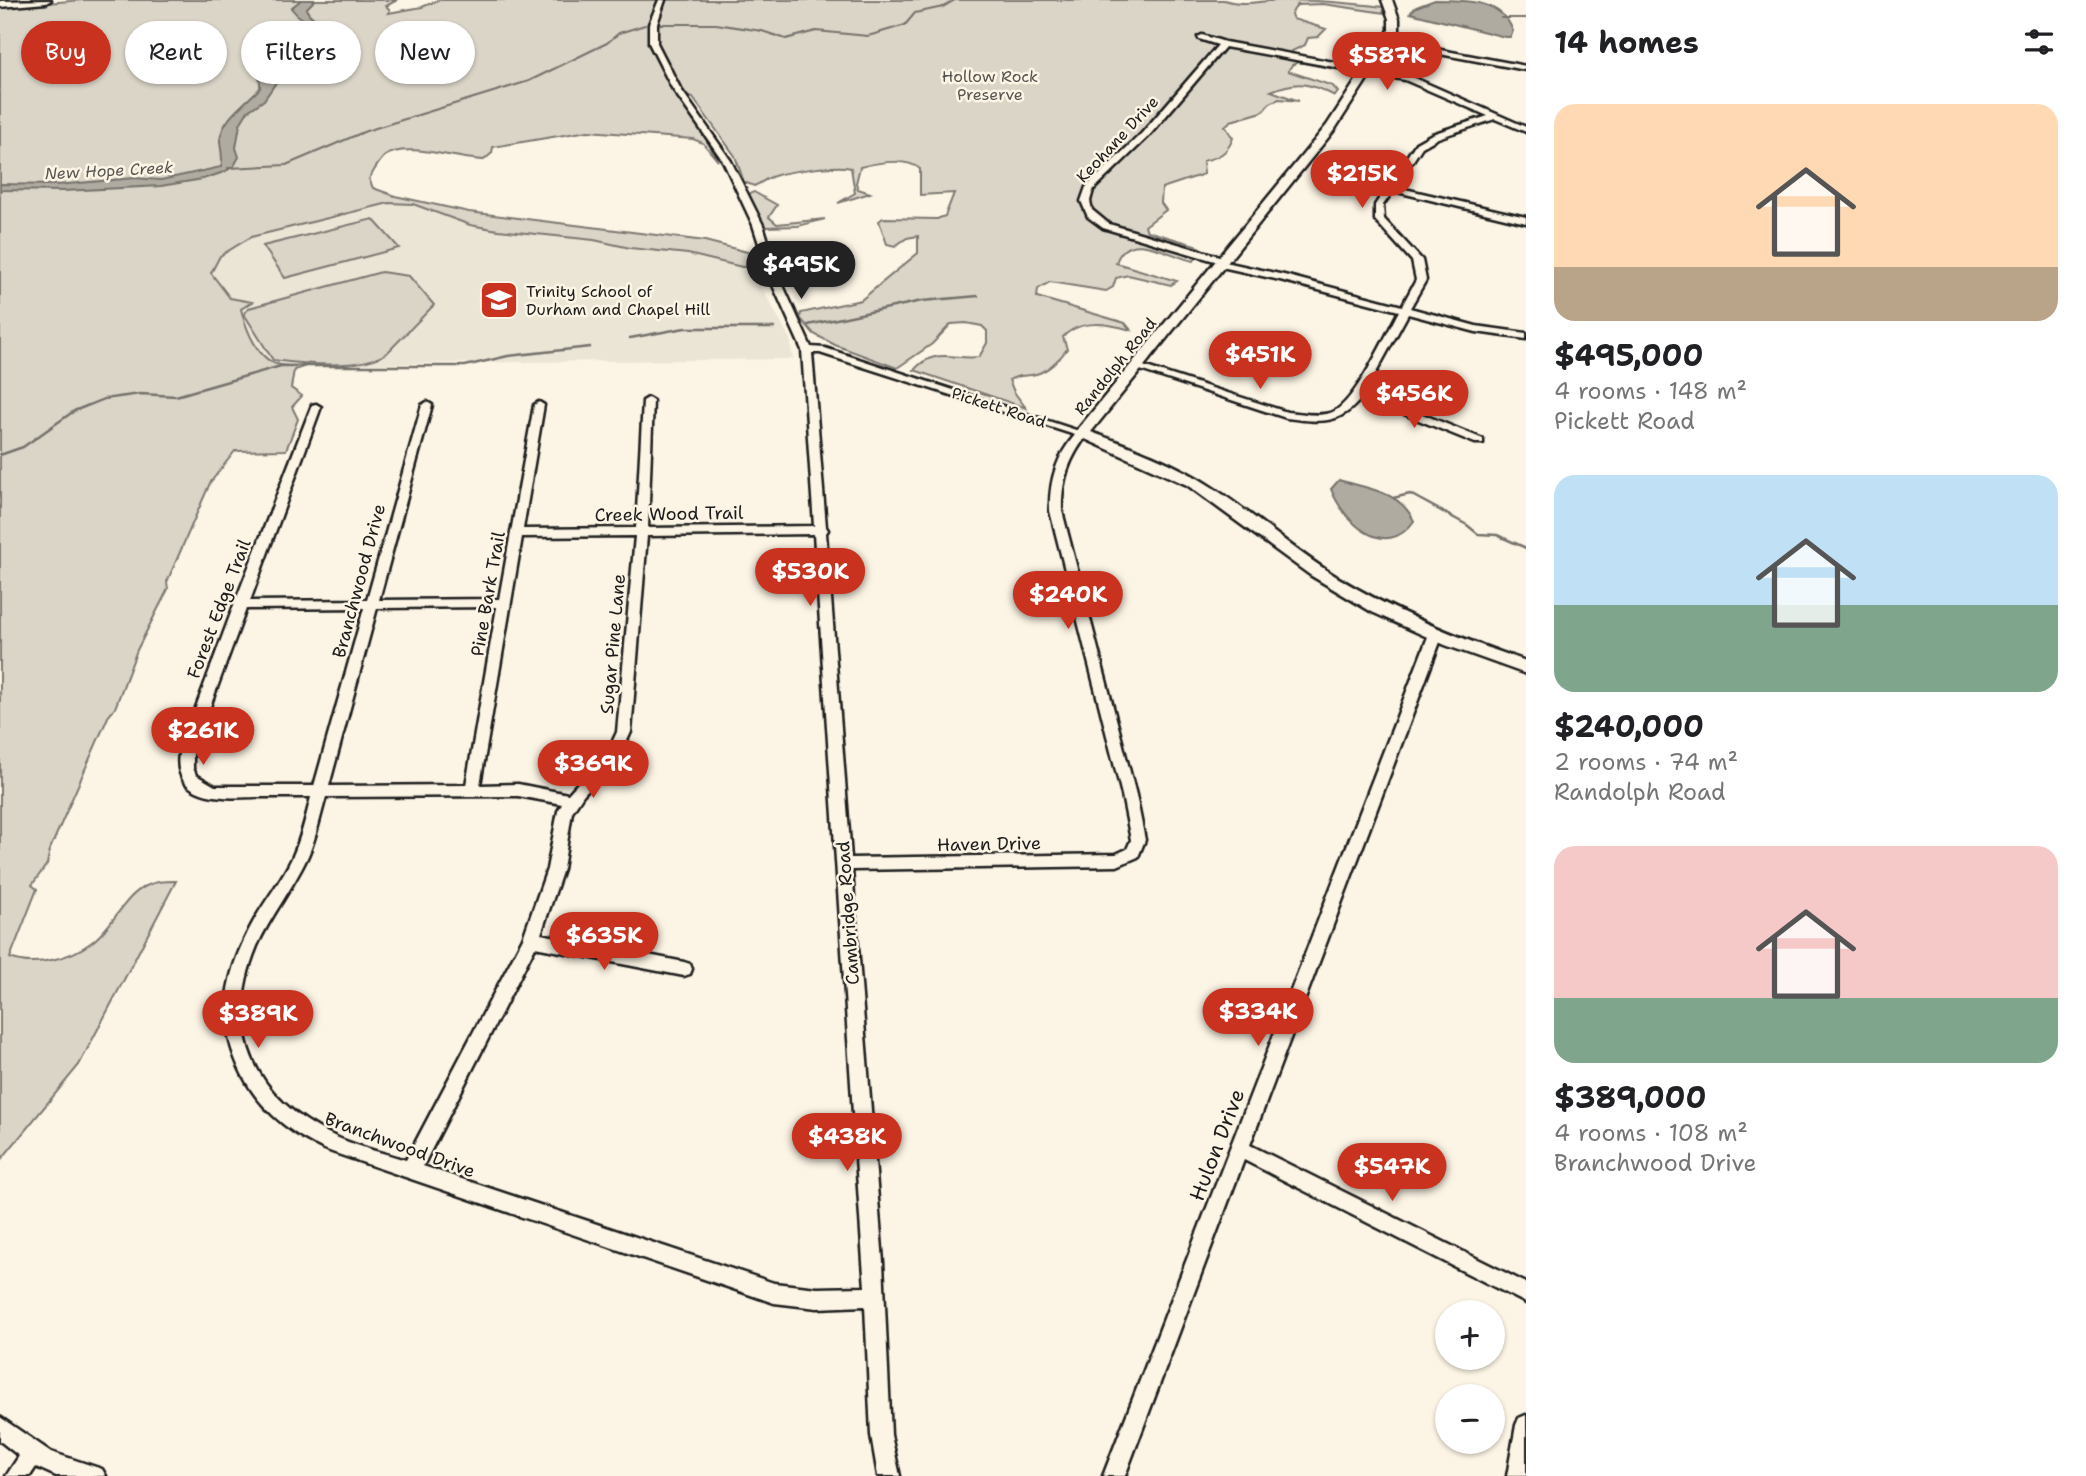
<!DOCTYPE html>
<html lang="en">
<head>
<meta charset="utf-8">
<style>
  :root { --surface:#fff; --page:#f2f2f2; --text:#202124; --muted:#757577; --accent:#c8321e }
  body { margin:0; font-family:"Shantell Sans",sans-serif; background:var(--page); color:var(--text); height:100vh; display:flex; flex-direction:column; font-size:26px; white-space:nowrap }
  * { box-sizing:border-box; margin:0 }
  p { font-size:23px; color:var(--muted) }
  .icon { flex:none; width:38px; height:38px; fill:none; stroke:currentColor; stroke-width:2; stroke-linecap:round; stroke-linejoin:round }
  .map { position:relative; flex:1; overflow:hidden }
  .drawer { display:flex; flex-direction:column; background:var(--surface); width:560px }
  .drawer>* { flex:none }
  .top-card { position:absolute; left:21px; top:21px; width:665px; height:63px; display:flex; gap:14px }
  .tools { position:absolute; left:1435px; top:1300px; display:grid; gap:14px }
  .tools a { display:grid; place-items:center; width:70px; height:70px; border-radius:50%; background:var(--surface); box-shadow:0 2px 5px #0004; font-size:35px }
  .price { position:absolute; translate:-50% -60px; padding:0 16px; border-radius:24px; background:var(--accent); color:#fff; font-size:23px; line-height:46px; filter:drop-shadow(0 2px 4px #0008) }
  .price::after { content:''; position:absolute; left:50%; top:42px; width:21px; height:16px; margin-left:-10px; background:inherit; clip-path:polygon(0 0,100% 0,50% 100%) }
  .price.current { background:#222; color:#fff }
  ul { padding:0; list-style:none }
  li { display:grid; align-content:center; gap:14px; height:371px; padding:0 28px }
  li span { display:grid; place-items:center; height:217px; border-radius:21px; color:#555 }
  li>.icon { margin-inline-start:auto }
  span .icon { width:126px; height:126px; fill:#fffc; stroke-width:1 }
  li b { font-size:30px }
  h2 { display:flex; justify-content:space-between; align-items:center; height:84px; padding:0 28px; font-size:30px }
  .chip { padding:0 24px; border-radius:32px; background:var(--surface); box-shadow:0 2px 5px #0004; font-size:24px; line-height:63px }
  .chip.current { background:var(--accent); color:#fff }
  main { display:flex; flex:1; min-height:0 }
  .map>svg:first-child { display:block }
  .built { fill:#ebe5d6 }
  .green { fill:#dbd5c8; stroke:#7c7872; stroke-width:2 }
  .water { fill:#b0aba1; stroke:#75726c; stroke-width:2 }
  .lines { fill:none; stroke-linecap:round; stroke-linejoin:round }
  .stream-far1 { stroke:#75726c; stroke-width:2 }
  .stream { stroke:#75726c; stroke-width:2.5 }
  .minor-casing { stroke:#1c1c1c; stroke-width:5 }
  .tertiary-casing { stroke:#1c1c1c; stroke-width:5 }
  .secondary-casing { stroke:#1c1c1c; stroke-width:5 }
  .minor { fill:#fcf5e5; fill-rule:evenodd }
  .tertiary { fill:#fcf5e5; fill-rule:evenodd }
  .secondary { fill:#fcf5e5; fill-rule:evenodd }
  .labels { text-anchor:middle; stroke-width:5; stroke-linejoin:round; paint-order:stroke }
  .far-park-label { font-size:16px; fill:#555450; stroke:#fcf5e5 }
  .far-street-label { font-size:16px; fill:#1c1c1c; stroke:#fcf5e5 }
  .far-water-label { font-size:16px; font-style:italic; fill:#575551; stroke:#fcf5e5 }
  .far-poi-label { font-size:16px; fill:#1c1c1c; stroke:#fcf5e5; text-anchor:start }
  .street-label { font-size:18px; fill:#1c1c1c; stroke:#fcf5e5 }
  .near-street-label { font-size:21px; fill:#1c1c1c; stroke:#fcf5e5 }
</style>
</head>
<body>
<main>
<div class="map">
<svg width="1526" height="1476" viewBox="0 0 1526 1476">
  <rect width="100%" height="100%" fill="#fcf5e5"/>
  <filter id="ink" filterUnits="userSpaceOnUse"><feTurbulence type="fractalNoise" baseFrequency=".0143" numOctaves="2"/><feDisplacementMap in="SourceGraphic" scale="14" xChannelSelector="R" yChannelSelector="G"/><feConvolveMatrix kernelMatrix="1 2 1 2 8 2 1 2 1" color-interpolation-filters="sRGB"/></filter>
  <g filter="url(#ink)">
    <path class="built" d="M396,201L748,262L790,339L793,359L267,365L206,262L229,243Z"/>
    <g class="green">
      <path d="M82,0H397L386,6L390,10L388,13L422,7L439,0H1224C1245,7 1263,0 1284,0C1317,0 1350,3 1383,7L1385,13L1323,4L1297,5L1291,14L1293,19L1326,29L1318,37L1308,38L1305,45L1292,51L1293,54L1347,65L1351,72L1298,62L1292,65L1288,71L1333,86L1338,92L1335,96C1310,83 1298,80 1271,91L1299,101L1279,99L1270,103L1262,112L1231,121L1225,126L1233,138C1227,154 1219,157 1203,161L1204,174L1162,188L1161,203L1166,210L1145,226L1147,231L1195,245L1205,251L1193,261C1170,256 1127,227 1116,263L1177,281L1171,285L1128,275L1116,278L1113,287L1106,291L1050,282L1038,289L1037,297L1125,323L1131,330C1109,324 1081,318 1063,337L1067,349C1060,359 1048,371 1036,374C1025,377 1021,373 1009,380L1014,392L1026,408L914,370C934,347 954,360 979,357L987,343V331L982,326L966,323L951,324L932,344L897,368L835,345L814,334L800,318L801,313L861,300L918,253V236L907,238L895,246L887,244L879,221L883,218L937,219L945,216L954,193L920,195V169C906,157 876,163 860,167L856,183L858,189L870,193L838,203L855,193L851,168C837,164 789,171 774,176C767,178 761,183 754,186L744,182L735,156L693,98L674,92L699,126L718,161L703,143L693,139L588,131L493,147L492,153L484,160C458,160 406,141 385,156C378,162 374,171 369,179L373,188L395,196L469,212L705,241L751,253L759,261L757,266L742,267L688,254L630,248L594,240L498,230L470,225L413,204L389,203L251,237L220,256L211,273L230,298L252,302L241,309C246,329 258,362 281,365C290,367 300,365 309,365L294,370L291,388L302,396L292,407L298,419L286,450L235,451L210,483L167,582L168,589L137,650L115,708L108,717L50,849L47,864L32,885L37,889L10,958C35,968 71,958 92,942C112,928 123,898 144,887C155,881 164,881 176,881L79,1065L0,1161V7Z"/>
      <path d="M754,192L777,205L769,217L777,224L825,219L798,226L766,227L760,221L748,194Z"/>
      <path d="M373,219L399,248L285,278L263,246Z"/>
      <path d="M381,272L409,276L434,305L387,353C362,370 303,364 273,360L244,314L249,308Z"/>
    </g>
    <g class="water">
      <path d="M301,0H315L306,9C312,22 324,20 336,28L340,38L325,49L287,59L274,71L277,81L264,100L248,111L240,124L236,148L239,157L234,166L224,172L203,179L161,186L63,191L0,190V184L57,185L134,178L161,180L221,167C224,158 220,149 220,140C222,118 246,103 260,88C261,82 258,78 259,72C266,48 313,51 329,38L330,32C315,24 302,23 291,8Z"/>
      <path d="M1435,0C1468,0 1502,0 1513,31L1510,37H1505L1410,13L1416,7Z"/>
      <path d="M1339,480C1369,489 1400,491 1414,521C1385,562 1343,521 1331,489Z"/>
    </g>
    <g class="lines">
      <g class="stream-far1">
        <path d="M1501,18H1526"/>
        <path d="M660,24H716L762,31L786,39L816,31L868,36L905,25L915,13L943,7L955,0"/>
        <path d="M228,168L286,165L366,131L529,81L607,43L619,33L645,25"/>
      </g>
      <g class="stream">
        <path d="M808,325L922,301L978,296"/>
        <path d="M630,338L685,328H774"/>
        <path d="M0,455L23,447L74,411L104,399L140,394L176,396L281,366H465L508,356L590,347"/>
        <path d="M1393,498L1410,494L1467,525L1478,534L1497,535L1526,548"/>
      </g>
      <g class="minor-casing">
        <g id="minor">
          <path d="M659,0H665L657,24V43L680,88L731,161L763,225L781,281L811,347L825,348L1088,434C1069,458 1061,481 1062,511L1136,795L1145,840L1138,857L1117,866L852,870L883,1262L891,1435L900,1476H878L871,1435L865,1306L817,1308L774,1303L332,1152C298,1139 265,1114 247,1083C213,1025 224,973 256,917C268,897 282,879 292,858C301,839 306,817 311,797C293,797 274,797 256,797C223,798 172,801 179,753L234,605L312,405L316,404L321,407L250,601L367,600L422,405L427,402L432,405L379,600L499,599L534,405L539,402L544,405L523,529L636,528L643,401L648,398L653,401L648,528L814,526L802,350L771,281L753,225L723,161L672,88L649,43V24ZM812,353H820L1075,435C1056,457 1049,483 1050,511L1122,795L1131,840L1127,849L1116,854L851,858L826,533L828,530L826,527ZM814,534L863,1262L865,1287L817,1288L774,1283L423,1166L535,947L684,976L690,974L692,969L690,964L684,962L541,934L563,869L572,812L583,795L621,754L631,732L647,536ZM635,536L617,732L610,747L568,794L518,784L480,785L522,537ZM497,607L466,785L329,786L377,608ZM364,608L314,786H215L196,775L193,768V753L246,609ZM518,796L562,804L558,811L547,869L523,938L406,1160C383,1153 358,1147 336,1137C253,1099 222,1030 257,946C271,915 293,888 307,858C316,839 320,817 326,797Z"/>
          <path d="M1202,35L1225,42L1410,76L1526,127V132L1495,119L1438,138L1422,147L1396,187L1526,217V223L1393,191L1383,205L1384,219L1422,260L1426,280L1410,308L1476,326L1526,333V339L1476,332L1408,314L1366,391L1483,439V443H1475L1362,397C1340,426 1320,422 1286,418L1131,367L1132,365H1140L1287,412C1301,413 1317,417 1330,413C1354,407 1386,334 1399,311L1280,280L1217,266L1215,264L1218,262L1103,228L1088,217L1081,201L1086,187L1142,133L1218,45L1199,39L1198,37ZM1225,47L1405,80L1488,116L1432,134L1416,143L1375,205V220L1412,261L1416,280L1402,306L1284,275L1225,262L1228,260L1226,258L1109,224L1092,210L1090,201L1093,190L1148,137Z"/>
          <path d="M1388,40L1526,66V70L1385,44V40Z"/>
          <path d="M1436,630L1443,634L1250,1145L1526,1283V1303L1244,1160L1125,1476H1103L1429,634Z"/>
          <path d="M1526,1415V1476H1507L1516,1425L1519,1418Z"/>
          <path d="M0,1417L51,1452L102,1469L106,1476H56L36,1467L30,1476H6L19,1456L0,1441Z"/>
        </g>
      </g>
      <g class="tertiary-casing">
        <path id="tertiary" d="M1382,0H1392L1399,19V30L1335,129L1091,432C1133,447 1175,463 1212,487C1255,515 1293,550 1337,577C1396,613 1461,639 1526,661V674L1445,645L1372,612L1310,575L1187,485L1074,434L1327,125L1389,30V19Z"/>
      </g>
      <g class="secondary-casing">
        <path id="secondary" d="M51,0L46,3L0,7V1Z"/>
      </g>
      <use href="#minor" class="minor"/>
      <use href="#tertiary" class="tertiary"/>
      <use href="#secondary" class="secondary"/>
    </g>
  </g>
  <defs>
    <g id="school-square" transform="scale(2.0125)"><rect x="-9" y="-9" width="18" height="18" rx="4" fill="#c8321e" stroke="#fcf5e5"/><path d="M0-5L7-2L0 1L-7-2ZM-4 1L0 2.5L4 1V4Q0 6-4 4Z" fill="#fff"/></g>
  </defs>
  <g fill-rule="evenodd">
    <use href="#school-square" x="499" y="300"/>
  </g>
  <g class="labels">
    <g class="far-park-label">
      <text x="990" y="82">Hollow Rock<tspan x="990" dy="18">Preserve</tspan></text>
    </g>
    <g class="far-street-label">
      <text transform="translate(1117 139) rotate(-47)" y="6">Keohane Drive</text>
      <text transform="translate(1115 366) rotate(-51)" y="6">Randolph Road</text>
      <text transform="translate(999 407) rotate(18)" y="6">Pickett Road</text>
    </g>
    <g class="far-water-label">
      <text transform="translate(109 170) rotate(-3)" y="6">New Hope Creek</text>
    </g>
    <g class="far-poi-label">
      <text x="526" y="297">Trinity School of<tspan x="526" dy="18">Durham and Chapel Hill</tspan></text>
    </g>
    <g class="street-label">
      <text transform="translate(669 514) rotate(-1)" y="6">Creek Wood Trail</text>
      <text transform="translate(359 581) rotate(-75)" y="6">Branchwood Drive</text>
      <text transform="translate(488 594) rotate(-80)" y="6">Pine Bark Trail</text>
      <text transform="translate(219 609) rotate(-69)" y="6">Forest Edge Trail</text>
      <text transform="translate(613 644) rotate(-85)" y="6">Sugar Pine Lane</text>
      <text transform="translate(989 844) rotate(-1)" y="6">Haven Drive</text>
      <text transform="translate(848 913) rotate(-94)" y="6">Cambridge Road</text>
      <text transform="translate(400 1145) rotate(20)" y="6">Branchwood Drive</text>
    </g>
    <g class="near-street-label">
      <text transform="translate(1217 1145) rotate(-69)" y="7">Hulon Drive</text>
    </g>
  </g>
</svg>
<div class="tools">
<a>+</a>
<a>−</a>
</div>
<b class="price" style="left:1387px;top:92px">$587K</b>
<b class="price" style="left:1362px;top:210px">$215K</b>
<b class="price current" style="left:801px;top:301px">$495K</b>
<b class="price" style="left:1260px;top:391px">$451K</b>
<b class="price" style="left:1414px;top:430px">$456K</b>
<b class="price" style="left:810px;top:608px">$530K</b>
<b class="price" style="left:1068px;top:631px">$240K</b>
<b class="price" style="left:203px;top:767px">$261K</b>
<b class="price" style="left:593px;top:800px">$369K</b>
<b class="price" style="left:604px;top:972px">$635K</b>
<b class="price" style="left:1258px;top:1048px">$334K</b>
<b class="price" style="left:258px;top:1050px">$389K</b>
<b class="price" style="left:847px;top:1173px">$438K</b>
<b class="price" style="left:1392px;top:1203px">$547K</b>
<div class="top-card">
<a class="chip current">Buy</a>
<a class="chip">Rent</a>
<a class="chip">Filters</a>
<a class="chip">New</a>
</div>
</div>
<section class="drawer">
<h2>14 homes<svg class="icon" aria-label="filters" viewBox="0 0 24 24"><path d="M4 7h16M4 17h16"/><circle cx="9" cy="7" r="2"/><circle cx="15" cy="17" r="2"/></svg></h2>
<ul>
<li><span style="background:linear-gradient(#ffd9b3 75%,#b9a48a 0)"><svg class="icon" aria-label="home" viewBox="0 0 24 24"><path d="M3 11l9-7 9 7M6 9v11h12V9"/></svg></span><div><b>$495,000</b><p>4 rooms · 148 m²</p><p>Pickett Road</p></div></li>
<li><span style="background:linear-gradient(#bfe0f5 60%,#7fa58c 0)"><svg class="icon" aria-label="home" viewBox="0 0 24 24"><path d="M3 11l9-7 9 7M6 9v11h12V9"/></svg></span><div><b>$240,000</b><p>2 rooms · 74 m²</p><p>Randolph Road</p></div></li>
<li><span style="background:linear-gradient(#f6c9c9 70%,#7fa58c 0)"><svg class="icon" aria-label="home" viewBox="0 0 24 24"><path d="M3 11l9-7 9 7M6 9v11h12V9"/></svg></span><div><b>$389,000</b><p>4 rooms · 108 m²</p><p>Branchwood Drive</p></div></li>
</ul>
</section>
</main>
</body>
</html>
